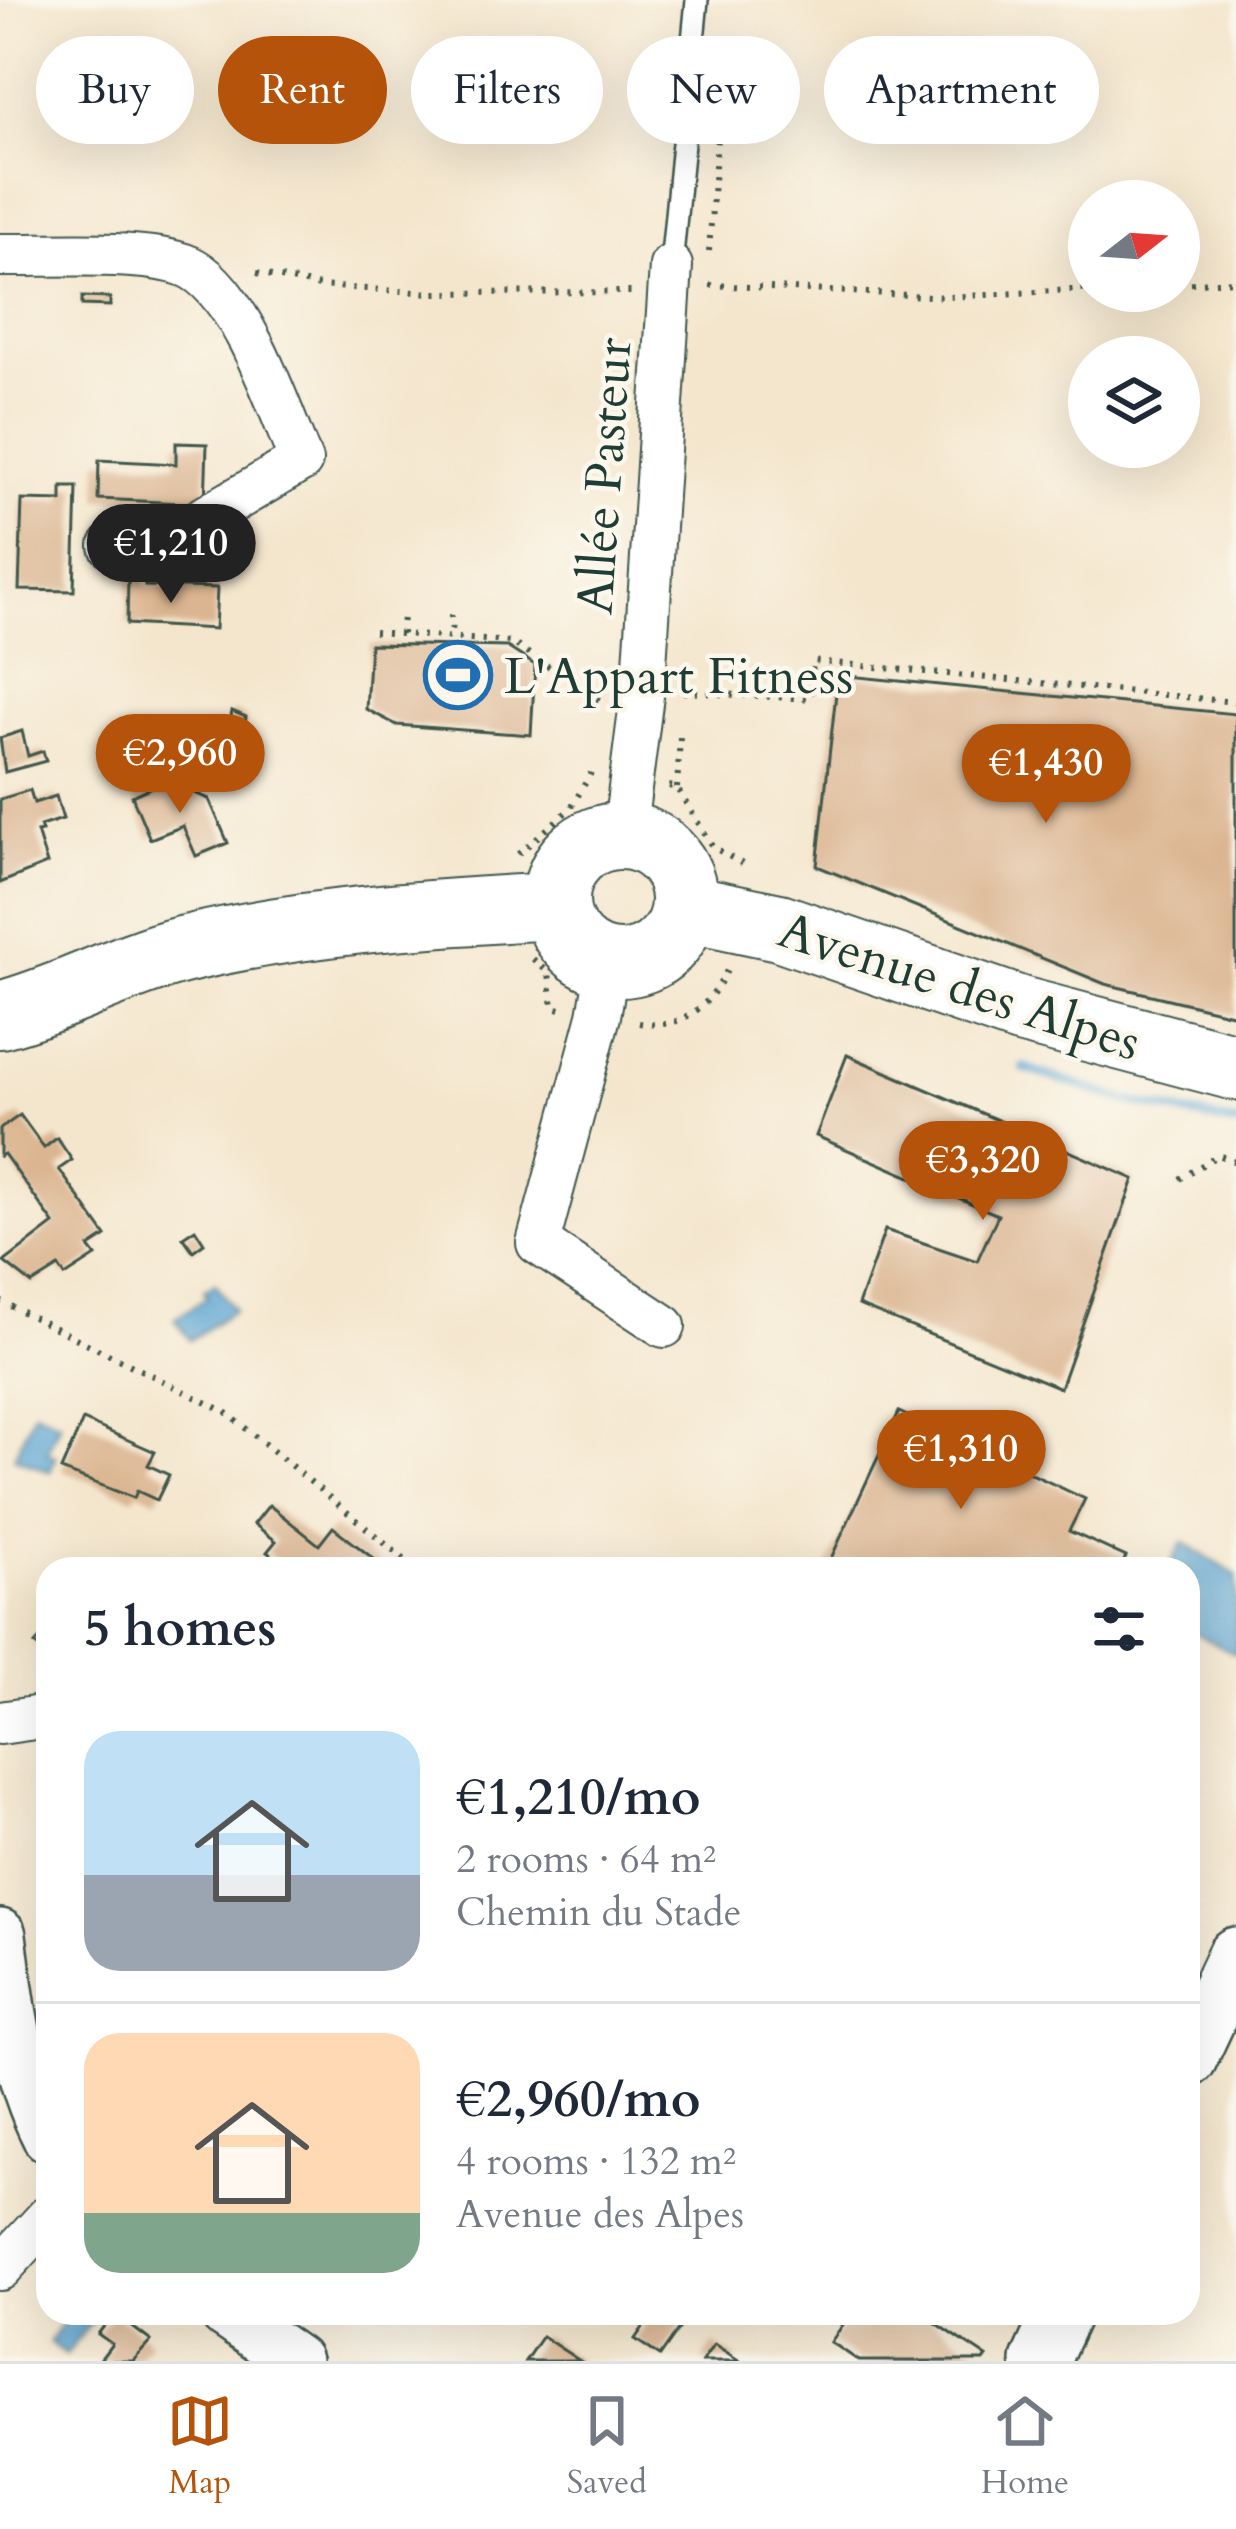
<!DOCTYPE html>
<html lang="en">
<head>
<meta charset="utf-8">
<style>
  :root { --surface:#fff; --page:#f2f2f3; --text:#1f2937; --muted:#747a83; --line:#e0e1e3; --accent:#b45309 }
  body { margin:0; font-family:Cardo,serif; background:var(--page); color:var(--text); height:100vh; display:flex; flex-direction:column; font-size:45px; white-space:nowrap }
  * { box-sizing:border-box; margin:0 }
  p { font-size:39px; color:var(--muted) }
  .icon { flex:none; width:66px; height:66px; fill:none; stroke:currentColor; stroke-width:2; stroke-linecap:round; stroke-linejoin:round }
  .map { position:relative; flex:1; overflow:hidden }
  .details { position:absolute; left:36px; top:1557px; width:1164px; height:768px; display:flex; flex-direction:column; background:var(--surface); border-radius:36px; box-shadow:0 12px 48px #0002 }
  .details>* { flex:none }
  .top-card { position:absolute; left:36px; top:36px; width:1164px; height:108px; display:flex; gap:24px }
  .needle { width:78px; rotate:73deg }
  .buttons { position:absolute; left:1068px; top:180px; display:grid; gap:24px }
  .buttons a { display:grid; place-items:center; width:132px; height:132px; border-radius:50%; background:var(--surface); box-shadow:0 12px 48px #0002; font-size:60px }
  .price { position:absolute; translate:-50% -102px; padding:0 27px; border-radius:42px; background:var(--accent); color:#fff; font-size:39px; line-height:78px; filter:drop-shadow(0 3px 6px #0008) }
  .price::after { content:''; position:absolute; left:50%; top:72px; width:36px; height:27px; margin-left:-18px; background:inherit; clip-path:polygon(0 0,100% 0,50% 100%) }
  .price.active { background:#222; color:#fff }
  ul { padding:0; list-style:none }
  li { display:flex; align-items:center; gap:36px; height:300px; padding:0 48px }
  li+li { border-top:3px solid var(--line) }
  li span { display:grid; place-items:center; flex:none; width:336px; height:240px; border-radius:36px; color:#555 }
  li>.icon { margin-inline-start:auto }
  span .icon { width:144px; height:144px; fill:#fffc; stroke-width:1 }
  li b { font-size:51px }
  h2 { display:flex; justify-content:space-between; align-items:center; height:144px; padding:0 48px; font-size:51px }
  .pill { padding:0 42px; border-radius:54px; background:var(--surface); box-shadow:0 12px 48px #0002; font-size:42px; line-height:108px }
  .pill.active { background:var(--accent); color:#fff }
  .dock { display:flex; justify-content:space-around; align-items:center; height:168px; border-top:3px solid var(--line); background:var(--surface); font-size:33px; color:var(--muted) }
  .dock a { display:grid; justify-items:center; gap:6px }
  .dock .active { color:var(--accent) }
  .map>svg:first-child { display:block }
  .water { fill:#59a3d1; stroke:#3c7082; stroke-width:3 }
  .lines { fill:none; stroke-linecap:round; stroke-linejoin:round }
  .stream { stroke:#59a3d1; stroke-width:10 }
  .building { fill:#dbb591 }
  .service-casing { stroke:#3f564b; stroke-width:26 }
  .minor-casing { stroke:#3f564b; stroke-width:46 }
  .tertiary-casing { stroke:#3f564b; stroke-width:56 }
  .secondary-casing { stroke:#3f564b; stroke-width:62 }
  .primary-casing { stroke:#3f564b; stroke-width:70 }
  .path { stroke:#3f564b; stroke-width:6; stroke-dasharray:3 9; stroke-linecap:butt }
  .service { stroke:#fff; stroke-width:21 }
  .minor { stroke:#fff; stroke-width:42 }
  .tertiary { stroke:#fff; stroke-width:51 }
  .secondary { stroke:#fff; stroke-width:57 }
  .primary { stroke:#fff; stroke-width:66 }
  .labels { text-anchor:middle; stroke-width:9; stroke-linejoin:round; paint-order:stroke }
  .street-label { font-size:51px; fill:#1f3d34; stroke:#fbf7ec }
  .poi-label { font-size:51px; fill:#1f3d34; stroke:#fbf7ec; text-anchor:start }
</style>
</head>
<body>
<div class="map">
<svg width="1236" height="2361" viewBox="0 0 1236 2361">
  <rect width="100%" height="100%" fill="#fbf7ec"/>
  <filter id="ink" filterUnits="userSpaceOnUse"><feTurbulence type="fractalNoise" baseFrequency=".00833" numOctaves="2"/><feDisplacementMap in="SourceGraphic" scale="24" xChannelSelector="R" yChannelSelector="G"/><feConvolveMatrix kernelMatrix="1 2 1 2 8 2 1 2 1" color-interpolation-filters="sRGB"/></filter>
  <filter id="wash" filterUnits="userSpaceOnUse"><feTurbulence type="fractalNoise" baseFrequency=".004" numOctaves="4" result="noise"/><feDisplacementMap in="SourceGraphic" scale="48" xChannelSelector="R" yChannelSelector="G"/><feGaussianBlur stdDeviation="2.7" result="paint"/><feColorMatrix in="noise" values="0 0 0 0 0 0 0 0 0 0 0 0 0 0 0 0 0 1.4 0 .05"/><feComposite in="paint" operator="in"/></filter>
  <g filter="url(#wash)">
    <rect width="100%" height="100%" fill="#f4e6cd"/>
    <g class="water">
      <path d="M215,1283L234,1310L190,1340L175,1319L207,1297L204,1291Z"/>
      <path d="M34,1411L60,1422L47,1452L56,1457L50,1472L14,1457Z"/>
      <path d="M1183,1542L1236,1575V1654L1188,1629V1569H1168Z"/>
      <path d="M70,2313H85L93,2319L66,2355L49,2342Z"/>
    </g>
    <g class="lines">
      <path class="stream" d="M1024,1068L1127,1101L1236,1124"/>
    </g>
    <g id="blocks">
      <g class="building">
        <path d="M82,297L110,298V306L82,305Z"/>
        <path d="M176,443L207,444L205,504L98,499L99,460L176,464Z"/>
        <path d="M62,487H77L74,591L19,590L22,500L62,501Z"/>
        <path d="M128,580H145V586L217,588L215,629L127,624Z"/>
        <path d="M370,644L507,647L535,665L531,735L397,725L366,709Z"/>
        <path d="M838,675L1236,714V1015L1105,984L817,866Z"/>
        <path d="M232,711L246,717L243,740L228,735Z"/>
        <path d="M22,731L28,756L43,751L46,761L5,772L0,738Z"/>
        <path d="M166,781L209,799L228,843L196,856L183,826L150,839L132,796Z"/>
        <path d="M30,790L34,803L56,796L63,819L40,826L42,831L37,832L47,864L0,883V799Z"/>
        <path d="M847,1055L1134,1179L1060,1388L858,1305L885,1230L977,1261L998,1215L816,1136Z"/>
        <path d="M20,1115L44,1148L57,1138L72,1160L59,1169L106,1236L89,1247L96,1256L65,1276L59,1267L32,1284L4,1262L54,1224L4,1154L0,1156V1129Z"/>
        <path d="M195,1229L204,1243L193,1251L183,1237Z"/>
        <path d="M899,1412L1085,1499L1069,1531L1126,1557L1120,1569H826Z"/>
        <path d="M83,1420L155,1452L148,1465L169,1475L157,1500L137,1491L134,1498L61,1470Z"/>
        <path d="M269,1505L319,1545L333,1527L379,1563L374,1569H289L267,1552L276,1541L254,1524Z"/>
        <path d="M48,1627V1654L35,1645Z"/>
        <path d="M114,2313L151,2341L133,2361H99L112,2344L98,2334Z"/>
        <path d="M653,2313H690L660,2356L635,2339Z"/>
        <path d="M851,2313H921L987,2357L984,2361H859L831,2342Z"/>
        <path d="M542,2336L580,2361H525Z"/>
        <path d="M714,2344L740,2361H702Z"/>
      </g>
    </g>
  </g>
  <g filter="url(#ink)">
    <use href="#blocks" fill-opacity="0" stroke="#3f564b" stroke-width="3"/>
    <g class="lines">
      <g class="service-casing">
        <path id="service" d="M671,266L697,0"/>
      </g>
      <g class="minor-casing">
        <g id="minor">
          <path d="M0,255C45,256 157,248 193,269C243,298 279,408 301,461L187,528L111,546"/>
          <path d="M624,835L644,680L671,266"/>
          <path d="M608,964L599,1016L538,1243L664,1326"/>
          <path d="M0,1723L48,1716"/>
          <path d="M0,2269L48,2217"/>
        </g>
      </g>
      <g class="tertiary-casing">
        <g id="tertiary">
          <path d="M0,1935C8,2002 17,2075 48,2136"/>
          <path d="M226,2313L295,2361"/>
        </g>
      </g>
      <g class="secondary-casing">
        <g id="secondary">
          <path d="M1188,2058L1236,1956"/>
          <path d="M1040,2361L1062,2313"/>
        </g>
      </g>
      <g class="primary-casing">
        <g id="primary">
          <circle cx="620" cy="900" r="64"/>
          <path d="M684,907L779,927L1020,1010L1236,1067"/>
          <path d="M0,1015C62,999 120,966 182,950C305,920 430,913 556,906"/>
        </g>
      </g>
      <g class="path">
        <path d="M709,251L720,97"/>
        <path d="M257,273L320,286L433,293L632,292"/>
        <path d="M1179,284L1236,281"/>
        <path d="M710,285L949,297L1089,289"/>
        <path d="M451,615L452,637"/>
        <path d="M374,632L511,642L601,701"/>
        <path d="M402,634L403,614"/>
        <path d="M683,692L810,699L813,661L1236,702"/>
        <path d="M669,786L677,788L713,847L744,865"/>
        <path d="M677,788L680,737"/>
        <path d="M518,854L571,808L591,773"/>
        <path d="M533,959L549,973L553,1007L561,1009"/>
        <path d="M639,1023C684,1031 711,1005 729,966"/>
        <path d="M1180,1179L1218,1155L1236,1162"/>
        <path d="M0,1301L226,1412L416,1569"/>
      </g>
      <use href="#service" class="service"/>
      <use href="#minor" class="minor"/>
      <use href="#tertiary" class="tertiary"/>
      <use href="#secondary" class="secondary"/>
      <use href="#primary" class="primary"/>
    </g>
  </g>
  <defs>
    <g id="stadium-ring" transform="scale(3.45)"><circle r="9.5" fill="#fbf7ec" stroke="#1f6fb2" stroke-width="1.5"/><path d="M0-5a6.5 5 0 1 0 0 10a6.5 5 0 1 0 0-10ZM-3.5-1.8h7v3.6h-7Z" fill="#1f6fb2"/></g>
  </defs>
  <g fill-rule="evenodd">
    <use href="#stadium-ring" x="458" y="675"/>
  </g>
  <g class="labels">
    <g class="street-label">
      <text transform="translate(603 476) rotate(-86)" y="18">Allée Pasteur</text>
      <text transform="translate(960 985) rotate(18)" y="18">Avenue des Alpes</text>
    </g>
    <g class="poi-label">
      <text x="504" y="693">L'Appart Fitness</text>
    </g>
  </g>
</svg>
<div class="buttons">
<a><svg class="needle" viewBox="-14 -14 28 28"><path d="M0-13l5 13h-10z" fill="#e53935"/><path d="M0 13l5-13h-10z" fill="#747a83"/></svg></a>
<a><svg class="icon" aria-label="layers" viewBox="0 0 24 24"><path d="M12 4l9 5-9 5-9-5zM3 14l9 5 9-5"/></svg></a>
</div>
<b class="price active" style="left:171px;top:606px">€1,210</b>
<b class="price" style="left:180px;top:816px">€2,960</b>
<b class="price" style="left:1046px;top:826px">€1,430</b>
<b class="price" style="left:983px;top:1223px">€3,320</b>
<b class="price" style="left:961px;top:1512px">€1,310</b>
<div class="top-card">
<a class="pill">Buy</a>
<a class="pill active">Rent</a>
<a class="pill">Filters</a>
<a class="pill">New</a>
<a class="pill">Apartment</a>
</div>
<section class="details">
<h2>5 homes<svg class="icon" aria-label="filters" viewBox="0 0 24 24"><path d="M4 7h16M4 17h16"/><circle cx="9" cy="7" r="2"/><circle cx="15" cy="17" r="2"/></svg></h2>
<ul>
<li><span style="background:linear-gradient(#bfe0f5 60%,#9aa5b1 0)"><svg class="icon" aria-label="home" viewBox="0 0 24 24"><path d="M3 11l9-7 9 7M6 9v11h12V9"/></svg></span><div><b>€1,210/mo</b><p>2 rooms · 64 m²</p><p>Chemin du Stade</p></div></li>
<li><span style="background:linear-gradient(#ffd9b3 75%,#7fa58c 0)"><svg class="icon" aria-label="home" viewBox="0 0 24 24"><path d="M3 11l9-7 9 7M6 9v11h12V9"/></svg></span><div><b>€2,960/mo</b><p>4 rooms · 132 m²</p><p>Avenue des Alpes</p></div></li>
</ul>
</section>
</div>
<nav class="dock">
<a class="active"><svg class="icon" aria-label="map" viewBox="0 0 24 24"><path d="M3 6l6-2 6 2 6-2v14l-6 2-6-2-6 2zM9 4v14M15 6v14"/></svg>Map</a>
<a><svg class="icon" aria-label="saved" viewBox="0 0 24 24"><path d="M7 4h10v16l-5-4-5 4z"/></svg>Saved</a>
<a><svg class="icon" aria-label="home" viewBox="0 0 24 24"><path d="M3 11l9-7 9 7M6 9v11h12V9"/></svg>Home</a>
</nav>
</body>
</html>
